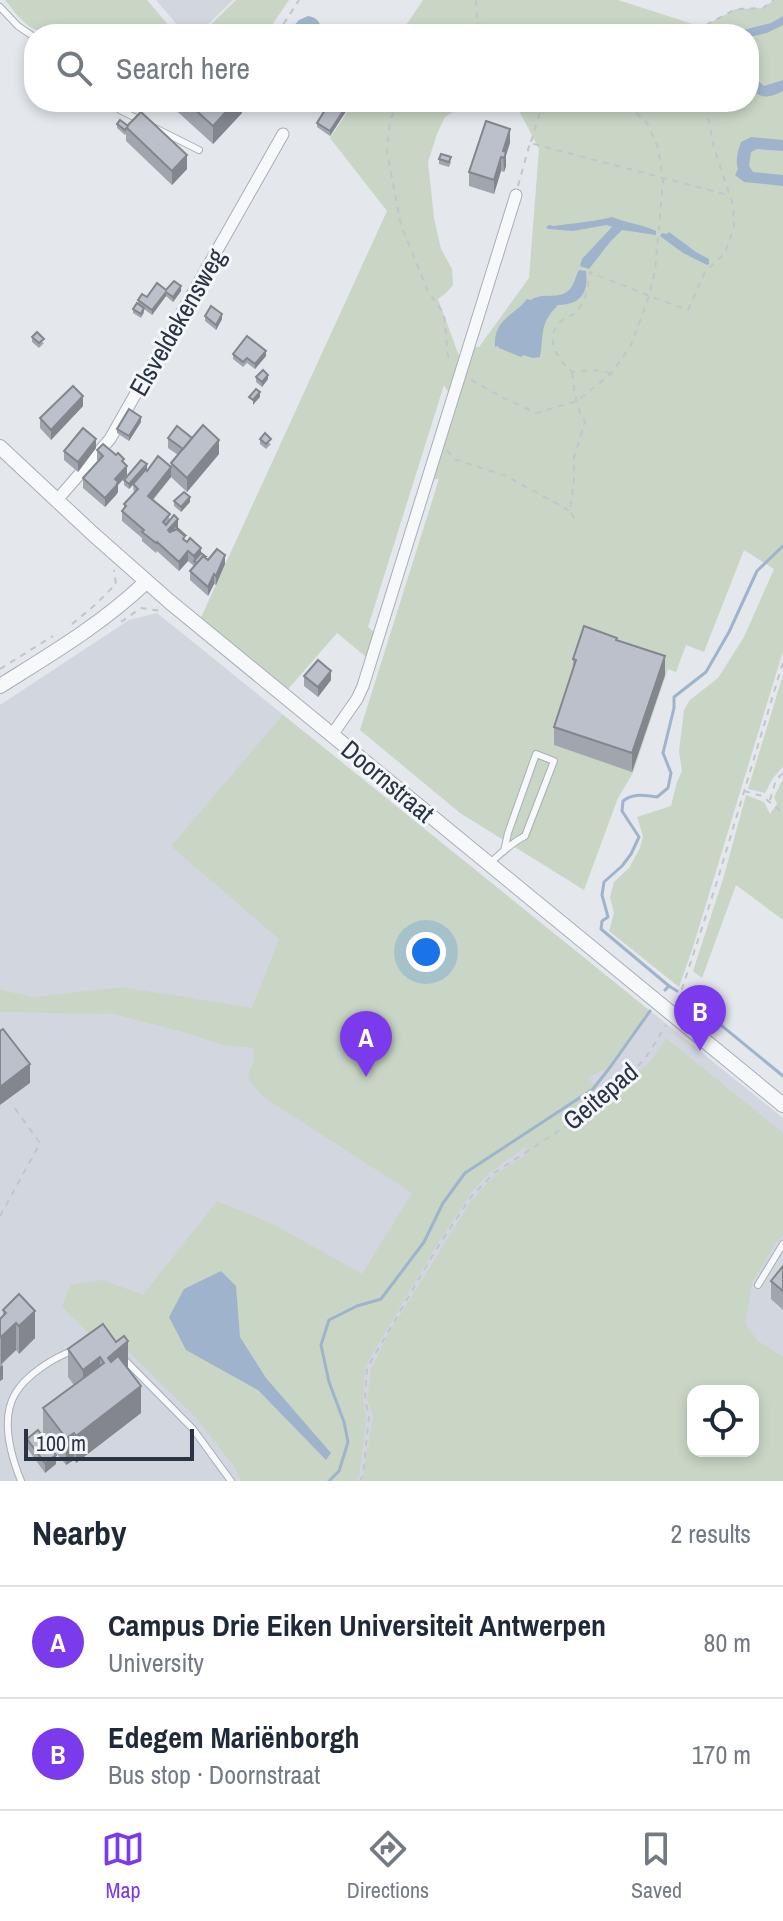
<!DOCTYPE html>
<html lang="en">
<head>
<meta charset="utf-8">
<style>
	:root { --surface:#fff; --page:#f6f6f7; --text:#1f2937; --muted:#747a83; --line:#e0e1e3; --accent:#7c3aed }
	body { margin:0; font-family:"Archivo Narrow",sans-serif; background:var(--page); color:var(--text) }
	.controls { position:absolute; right:24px; bottom:24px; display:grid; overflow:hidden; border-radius:16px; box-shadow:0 4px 12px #0003 }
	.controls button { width:72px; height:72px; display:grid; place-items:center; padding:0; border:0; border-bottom:2px solid var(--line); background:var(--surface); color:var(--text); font:40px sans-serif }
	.scale { position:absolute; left:24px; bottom:20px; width:170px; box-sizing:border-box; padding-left:8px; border:4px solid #2b3445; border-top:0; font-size:22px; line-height:28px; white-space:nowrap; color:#2b3445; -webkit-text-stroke:6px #f4f6f9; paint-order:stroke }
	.you { position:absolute; left:426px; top:952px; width:28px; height:28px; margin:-20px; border:6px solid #fff; border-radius:50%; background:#1a73e8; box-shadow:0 0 0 12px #1a73e833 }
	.badge { display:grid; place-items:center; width:52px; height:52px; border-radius:50%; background:var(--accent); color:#fff; font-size:26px; font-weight:700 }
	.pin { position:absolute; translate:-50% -66px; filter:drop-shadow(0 2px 4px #0008) }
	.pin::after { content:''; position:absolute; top:42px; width:28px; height:24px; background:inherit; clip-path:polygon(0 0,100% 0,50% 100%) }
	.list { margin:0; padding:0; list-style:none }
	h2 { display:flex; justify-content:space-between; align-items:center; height:104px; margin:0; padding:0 32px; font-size:34px }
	h2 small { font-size:26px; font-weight:400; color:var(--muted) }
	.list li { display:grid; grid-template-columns:52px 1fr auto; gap:24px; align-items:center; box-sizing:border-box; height:112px; padding:0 32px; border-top:2px solid var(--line) }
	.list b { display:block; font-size:30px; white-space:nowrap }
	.list p { margin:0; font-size:26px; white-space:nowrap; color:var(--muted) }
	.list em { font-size:26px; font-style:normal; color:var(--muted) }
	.icon { flex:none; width:44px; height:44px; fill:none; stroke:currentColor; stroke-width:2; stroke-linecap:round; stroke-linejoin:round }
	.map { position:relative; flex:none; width:783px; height:1481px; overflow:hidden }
	.search { position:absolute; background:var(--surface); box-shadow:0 4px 12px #0003; left:24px; right:24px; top:24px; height:88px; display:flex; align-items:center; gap:20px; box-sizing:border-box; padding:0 28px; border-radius:32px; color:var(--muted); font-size:30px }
	.sheet { height:328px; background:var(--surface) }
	nav { display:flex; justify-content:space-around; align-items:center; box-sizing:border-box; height:112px; border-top:2px solid var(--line); background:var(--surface); font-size:22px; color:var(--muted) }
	nav a { display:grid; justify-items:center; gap:4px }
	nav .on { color:var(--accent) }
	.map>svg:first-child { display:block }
	.built { fill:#d2d6de; fill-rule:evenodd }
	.green { fill:#c9d6c5; fill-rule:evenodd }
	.water { fill:#9fb4cc }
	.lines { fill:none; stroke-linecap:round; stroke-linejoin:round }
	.stream { stroke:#9fb4cc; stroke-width:3 }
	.service-casing { stroke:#a9aeb7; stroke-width:8 }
	.minor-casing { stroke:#a9aeb7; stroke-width:13 }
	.tertiary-casing { stroke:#a9aeb7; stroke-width:16 }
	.path { stroke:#c2c5cb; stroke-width:2; stroke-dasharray:6 6; stroke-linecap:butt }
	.service { stroke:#f7f8fa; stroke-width:6 }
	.minor { stroke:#f7f8fa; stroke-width:11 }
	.tertiary { stroke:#f7f8fa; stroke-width:14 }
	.wall { fill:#a1a5ae }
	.shaded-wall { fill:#83868d }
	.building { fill:#bbc0ca; stroke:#83868d; stroke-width:2 }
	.labels { text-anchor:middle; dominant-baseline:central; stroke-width:6; stroke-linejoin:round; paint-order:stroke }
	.street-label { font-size:26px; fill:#2b3445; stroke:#f4f6f9 }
</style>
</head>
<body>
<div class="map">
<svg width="783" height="1481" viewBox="0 0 783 1481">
	<rect width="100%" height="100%" fill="#e4e7ec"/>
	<g class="built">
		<polygon points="156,0 233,0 198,34 185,34"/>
		<path d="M157 613 783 1118V1481H0V705L129 620ZM693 1391H753V1451H693Z"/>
	</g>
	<g class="green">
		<path d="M5 0H147L176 34H47C24 27 20 18 5 0Z"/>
		<polygon points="236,0 289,0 266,34 201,34"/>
		<polygon points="423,0 618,0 702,27 736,9 763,8 774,0 783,0 783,651 692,950 679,987 609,931 614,913 610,897 614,882 629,868 640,848 643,836 637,817 671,806 677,782 682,771 679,751 684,710 690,700 718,678 744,637 774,569 744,550 704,652 686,645 676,672 668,669 633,773 618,798 584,890 460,813 360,730 439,479 427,480 452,398 444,385 368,627 378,636 371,661 337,633 283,695 198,624 387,211 330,138 354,102 481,102 462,106 445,117 437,134 428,162 434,218 441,249 452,269 453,285 446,293 438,299 462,364 469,346 479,347 529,278 539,149 515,103 507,102 749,102 749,34 400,34"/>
		<polygon points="783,675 783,767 773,778 765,793 748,789"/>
		<path d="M283 715 650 1011 611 1066 588 1078 609 1102 654 1057 666 1038 783 1133V1236L775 1244 752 1283 745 1324 758 1341 783 1357V1481H362L373 1416 367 1399 371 1370 388 1334 471 1201 496 1174 525 1155 526 1146 488 1174 472 1192 435 1248 367 1363 365 1368 363 1401 366 1417 364 1439 359 1475 356 1481H242L233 1465 197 1419 121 1344 95 1339 62 1307 70 1285 103 1280 143 1295 217 1201 275 1225 362 1274 412 1193 262 1096 247 1077 253 1064 254 1048 223 1045 183 1032 114 1014 0 1012V990L35 997 121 987 252 1008 279 939 171 846ZM693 1391H753V1451H693Z"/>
		<polygon points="783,779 783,920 736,885 702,978 693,971 724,876 746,795 764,802 770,814 777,804 774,797"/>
	</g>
	<g class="water">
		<path d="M308 16C317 17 323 24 320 34H286L299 20Z"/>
		<polygon points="783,16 783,25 767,33 749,37 749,34 734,34 739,31 771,23"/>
		<path d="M749 73 764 86 783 80V91C768 98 762 100 749 87Z"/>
		<path d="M751 137 783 140V151L757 149 751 152 749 166 753 172 783 175V186L744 182 735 175 738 169C735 160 738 151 741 142Z"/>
		<path d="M612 217C626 223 642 224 656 231V235L622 230 610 242 589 269 580 266 582 259 612 227 607 225 573 231 548 229 546 227 549 225 554 226C573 223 593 222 612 217Z"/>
		<polygon points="669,232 696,252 709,259 709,264 707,265 683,253 660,236 662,233 667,234"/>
		<path d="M579 270 586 271C589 293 580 305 558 305 539 324 544 334 540 357L533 358 523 355 521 357 499 348 498 346 495 347C493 319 514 316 527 299L531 300C543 291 560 301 570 289 575 283 575 277 579 270Z"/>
		<polygon points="221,1271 236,1286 240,1337 266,1378 331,1453 326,1460 258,1390 186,1350 169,1317 184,1289"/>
	</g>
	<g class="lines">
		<g class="stream">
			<polyline points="669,986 677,991"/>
			<path d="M665 990 669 986 601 929 602 921 608 917 602 895 604 882 622 866 631 854 639 837 622 811 623 801C633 793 645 795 657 797L668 788 671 773 663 753 674 708V697L706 672 729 632 757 571 783 546"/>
			<polyline points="694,1003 783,1076"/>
			<polyline points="329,1481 339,1471 348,1442 344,1422 329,1382 321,1345 329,1320 357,1306 381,1299 424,1242 443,1203 465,1173 593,1089 611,1066 650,1011"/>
		</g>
		<defs>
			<g id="service">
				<polyline points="0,7 18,26 34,37"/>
				<polyline points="111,102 120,110 142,121"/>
				<polyline points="155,128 199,150"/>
				<path d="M489 864C500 854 511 843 525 836L554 761 536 754 508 833 504 851"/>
				<polyline points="758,1285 783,1244"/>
				<polyline points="123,1358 193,1429 231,1481"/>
				<path d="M21 1481C11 1456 0 1420 15 1394 26 1375 54 1357 75 1350"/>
			</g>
			<g id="minor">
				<polyline points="57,500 110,439 283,134"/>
				<polyline points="332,735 357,699 363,686 516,195"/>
			</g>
			<g id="tertiary">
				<polyline points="0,447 93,534 170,602 783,1105"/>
				<path d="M0 686C51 654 102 624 146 582"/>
			</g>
		</defs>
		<use href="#service" class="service-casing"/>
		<use href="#minor" class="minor-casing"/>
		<use href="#tertiary" class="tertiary-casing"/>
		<g class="path">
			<polyline points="476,0 477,24 496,29 502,34"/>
			<polyline points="277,34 299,0"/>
			<polyline points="464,34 476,25"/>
			<polyline points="700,34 702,27 736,9 763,8 774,0"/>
			<polyline points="399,102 390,120 387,152 401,225 427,289 444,314 448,356 452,362"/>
			<polyline points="531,142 543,102"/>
			<polyline points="518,186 530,143 728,195"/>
			<path d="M572 373C574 390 576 407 585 422L574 458V479L570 511 574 518"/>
			<path d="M610 374 602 370 572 372C556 358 542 335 564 319 567 316 572 316 575 313 586 302 588 286 590 272L649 296 688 310 705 272 725 253 734 227 733 205 714 148 705 102"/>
			<polyline points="471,380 500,396 536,413 577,401 611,374 631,345 649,296 655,271 663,181 658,147 647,123 624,102"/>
			<polyline points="447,450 454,459 506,476 570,511"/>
			<polyline points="121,622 141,608 162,611"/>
			<polyline points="72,624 95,605 116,584 114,570"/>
			<polyline points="0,669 53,636"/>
			<polyline points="744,791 762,796 783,813"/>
			<polyline points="770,800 776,780 783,773"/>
			<polyline points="678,1001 716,885 783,662"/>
			<polyline points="0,1216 40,1143 11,1103"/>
			<polyline points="360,1481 363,1475 369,1416 365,1400 367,1368 434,1253 470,1198 494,1173 571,1123 630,1076 649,1053 666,1025"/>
		</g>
		<use href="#service" class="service"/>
		<use href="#minor" class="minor"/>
		<use href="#tertiary" class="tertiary"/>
	</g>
	<g class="wall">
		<polygon points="169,102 242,102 242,113 213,144 169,104"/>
		<polygon points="323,102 352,102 330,136 317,127 317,123 328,106"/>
		<polygon points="120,120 187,169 172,185 126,141 126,134 125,135 117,128 117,124"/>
		<polygon points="510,143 506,155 506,166 504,172 501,171 494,194 469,186 469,172"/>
		<polygon points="439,159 451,162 449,167 439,164"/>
		<polygon points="166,290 181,291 173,302 166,296 152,315 144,309 144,313 141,318 133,313 133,309 138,304 138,300"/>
		<polygon points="205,316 222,319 216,330 205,321"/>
		<polygon points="32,337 44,343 39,348 32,342"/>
		<polygon points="233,354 266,356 255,369 247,363 243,367 233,359"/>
		<polygon points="256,377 268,379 262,387 256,382"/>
		<polygon points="83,406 51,440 40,428 40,418"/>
		<polygon points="141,422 129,441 117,433 117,429"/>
		<polygon points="168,438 192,438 219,454 187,492 171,477 171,463 178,455 168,448"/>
		<polygon points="260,439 271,444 266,449 260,444"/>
		<polygon points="96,448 78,472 64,460 64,451"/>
		<polygon points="97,450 124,463 127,475 118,485 118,492 116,495 105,507 83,488 83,478 98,461 97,460"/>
		<polygon points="147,468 146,469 171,477 153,500 178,528 185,541 201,553 208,560 225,564 216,585 214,584 208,596 190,580 190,571 194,566 188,561 179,571 157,551 156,553 142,541 142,538 122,521 122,511 124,508 124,504 134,494 133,485 129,489 124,485 124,480"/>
		<polygon points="174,501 190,502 181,512 174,506"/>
		<polygon points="617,640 665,675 632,772 554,745 554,727 573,669 573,659"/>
		<polygon points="304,676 331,680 318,697 304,686"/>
		<polygon points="783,1266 783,1310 771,1299 771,1281"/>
		<polygon points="3,1310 35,1338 19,1354 16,1350 2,1364 3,1379 0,1381 0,1319 3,1316"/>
		<polygon points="103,1324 127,1368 141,1413 76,1463 74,1460 66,1465 43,1436 43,1408 74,1385 68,1377 68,1349"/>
		<polygon points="27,1439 56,1464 45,1473 27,1448"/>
	</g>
	<g class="shaded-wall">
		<polygon points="235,102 242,102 242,113 213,144 213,126"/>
		<polygon points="349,102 352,102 330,136 330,131"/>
		<polygon points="510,129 510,143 506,155 506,166 504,172 503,151"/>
		<polygon points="187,155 187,169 172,185 172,171"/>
		<polygon points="501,157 501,171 494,194 494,180"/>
		<polygon points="181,286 181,291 173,302 173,297"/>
		<polygon points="166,292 166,296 152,315 152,310"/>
		<polygon points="222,314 222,319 216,330 216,325"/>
		<polygon points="266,351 266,356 255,369 255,364"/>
		<polygon points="268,375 268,379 262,387 262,382"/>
		<polygon points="260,392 260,397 253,405 253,400"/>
		<polygon points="83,396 83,406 51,440 51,430"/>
		<polygon points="141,417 141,422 129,441 129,436"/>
		<polygon points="96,439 96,448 78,472 78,462"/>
		<polygon points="219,440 219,454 187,492 187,478"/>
		<polygon points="147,464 147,468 129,489 129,484"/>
		<polygon points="127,466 127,475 118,485 118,492 116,495 105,507 105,498 115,479"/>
		<polygon points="171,467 171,477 148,505 148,496"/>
		<polygon points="190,497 190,502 181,512 181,507"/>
		<polygon points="178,519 178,528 168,534 168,530"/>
		<polygon points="201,548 201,558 194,561 194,566 194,556"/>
		<polygon points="188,551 188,561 179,571 179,562"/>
		<polygon points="225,555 225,564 216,585 216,576"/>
		<polygon points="214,574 214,584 208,596 208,587"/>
		<polygon points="665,656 665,675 632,772 632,753"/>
		<polygon points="331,671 331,680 318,697 318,687"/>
		<polygon points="30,1064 30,1083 0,1105 0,1087"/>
		<polygon points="35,1311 35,1338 19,1354 19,1326"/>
		<polygon points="16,1323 16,1350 1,1364 1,1337"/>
		<polygon points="128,1341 128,1368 108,1385 108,1358"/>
		<polygon points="100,1357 100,1384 83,1397 83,1370"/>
		<polygon points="3,1365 3,1379 0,1381 0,1367"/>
		<polygon points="141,1386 141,1413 76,1463 76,1436"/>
		<polygon points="74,1433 74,1460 66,1465 66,1438"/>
		<polygon points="56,1455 56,1464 45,1473 45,1463"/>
	</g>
	<g class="building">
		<polygon points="187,102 235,102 213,126"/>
		<polygon points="330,102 349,102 330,131 317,123"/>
		<polygon points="141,112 187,155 172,171 126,127"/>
		<polygon points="120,120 128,126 125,130 117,124"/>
		<polygon points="486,121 510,129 503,151 506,152 504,158 501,157 494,180 469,172"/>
		<polygon points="441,154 451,157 449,162 439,159"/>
		<polygon points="174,281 181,286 173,297 166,292 152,310 138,300 142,294 147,297 157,283 166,290"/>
		<polygon points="137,303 144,308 141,314 133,309"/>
		<polygon points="211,306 222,314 216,325 205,316"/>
		<polygon points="37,332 44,339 39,343 32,337"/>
		<polygon points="247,336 266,351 255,364 247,358 243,362 233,354"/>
		<polygon points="263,370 268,375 262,382 256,377"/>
		<polygon points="73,386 83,396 51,430 40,418"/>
		<polygon points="256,389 260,392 253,400 249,397"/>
		<polygon points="129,409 141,417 129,436 117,429"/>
		<polygon points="203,425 219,440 187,478 171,463"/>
		<polygon points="177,426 192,438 183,449 168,438"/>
		<polygon points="83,428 96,439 78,462 64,451"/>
		<polygon points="265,433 271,439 266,444 260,439"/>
		<polygon points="103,444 116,455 118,453 124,459 122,461 127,466 115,479 118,482 116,486 105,498 83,478 103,456 97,450"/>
		<polygon points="158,456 171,467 148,496 170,514 163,522 166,525 174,515 178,519 168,530 170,532 177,529 185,536 183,539 187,542 190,538 201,548 194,556 188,551 179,562 157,542 156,543 142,532 144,530 122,511 126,506 124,504 138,489 133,484 146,469 147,471"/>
		<polygon points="141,460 147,464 129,484 124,480"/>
		<polygon points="184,492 190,497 181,507 174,501"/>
		<polygon points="175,526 185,535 184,535 177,529 171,531"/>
		<polygon points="217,549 225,555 216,576 214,574 208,587 190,571 203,556 208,560"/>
		<polygon points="201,553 205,556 203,556 197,563 194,561"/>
		<polygon points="584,626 617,638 616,640 665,656 632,753 554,727 576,660 573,659"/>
		<polygon points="318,660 331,671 318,687 304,676"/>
		<polygon points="3,1029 30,1064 0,1087 0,1031"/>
		<polygon points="783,1266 783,1291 771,1281"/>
		<polygon points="19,1294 35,1311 19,1326 16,1323 1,1337 0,1335 0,1319 6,1313 3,1310"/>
		<polygon points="103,1324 116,1342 124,1336 128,1341 108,1358 111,1362 118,1356 141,1386 76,1436 74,1433 66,1438 43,1408 104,1363 100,1357 83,1370 68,1349"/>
		<polygon points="38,1430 56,1455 45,1463 27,1439"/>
	</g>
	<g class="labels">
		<g class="street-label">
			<text transform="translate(177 322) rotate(-60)">Elsveldekensweg</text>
			<text transform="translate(388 781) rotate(40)">Doornstraat</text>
			<text transform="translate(600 1096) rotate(-40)">Geitepad</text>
		</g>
	</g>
</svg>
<div class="controls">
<button><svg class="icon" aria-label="locate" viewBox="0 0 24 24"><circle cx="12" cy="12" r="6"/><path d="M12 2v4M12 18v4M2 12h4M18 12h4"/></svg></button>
</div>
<div class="scale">100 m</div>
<div class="you"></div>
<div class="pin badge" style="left:366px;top:1077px">A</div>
<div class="pin badge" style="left:700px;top:1051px">B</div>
<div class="search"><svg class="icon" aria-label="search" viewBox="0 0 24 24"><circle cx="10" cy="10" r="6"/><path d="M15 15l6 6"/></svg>Search here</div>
</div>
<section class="sheet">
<h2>Nearby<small>2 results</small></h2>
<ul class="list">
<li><span class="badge">A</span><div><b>Campus Drie Eiken Universiteit Antwerpen</b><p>University</p></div><em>80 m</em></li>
<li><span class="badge">B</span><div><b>Edegem Mariënborgh</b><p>Bus stop · Doornstraat</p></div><em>170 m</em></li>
</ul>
</section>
<nav>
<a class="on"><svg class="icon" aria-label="map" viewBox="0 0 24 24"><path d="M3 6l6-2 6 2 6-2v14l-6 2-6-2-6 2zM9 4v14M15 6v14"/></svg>Map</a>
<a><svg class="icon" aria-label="directions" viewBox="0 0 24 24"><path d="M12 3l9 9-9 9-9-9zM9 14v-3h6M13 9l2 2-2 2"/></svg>Directions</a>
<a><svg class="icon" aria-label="saved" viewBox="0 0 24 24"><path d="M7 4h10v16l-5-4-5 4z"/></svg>Saved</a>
</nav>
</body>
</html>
